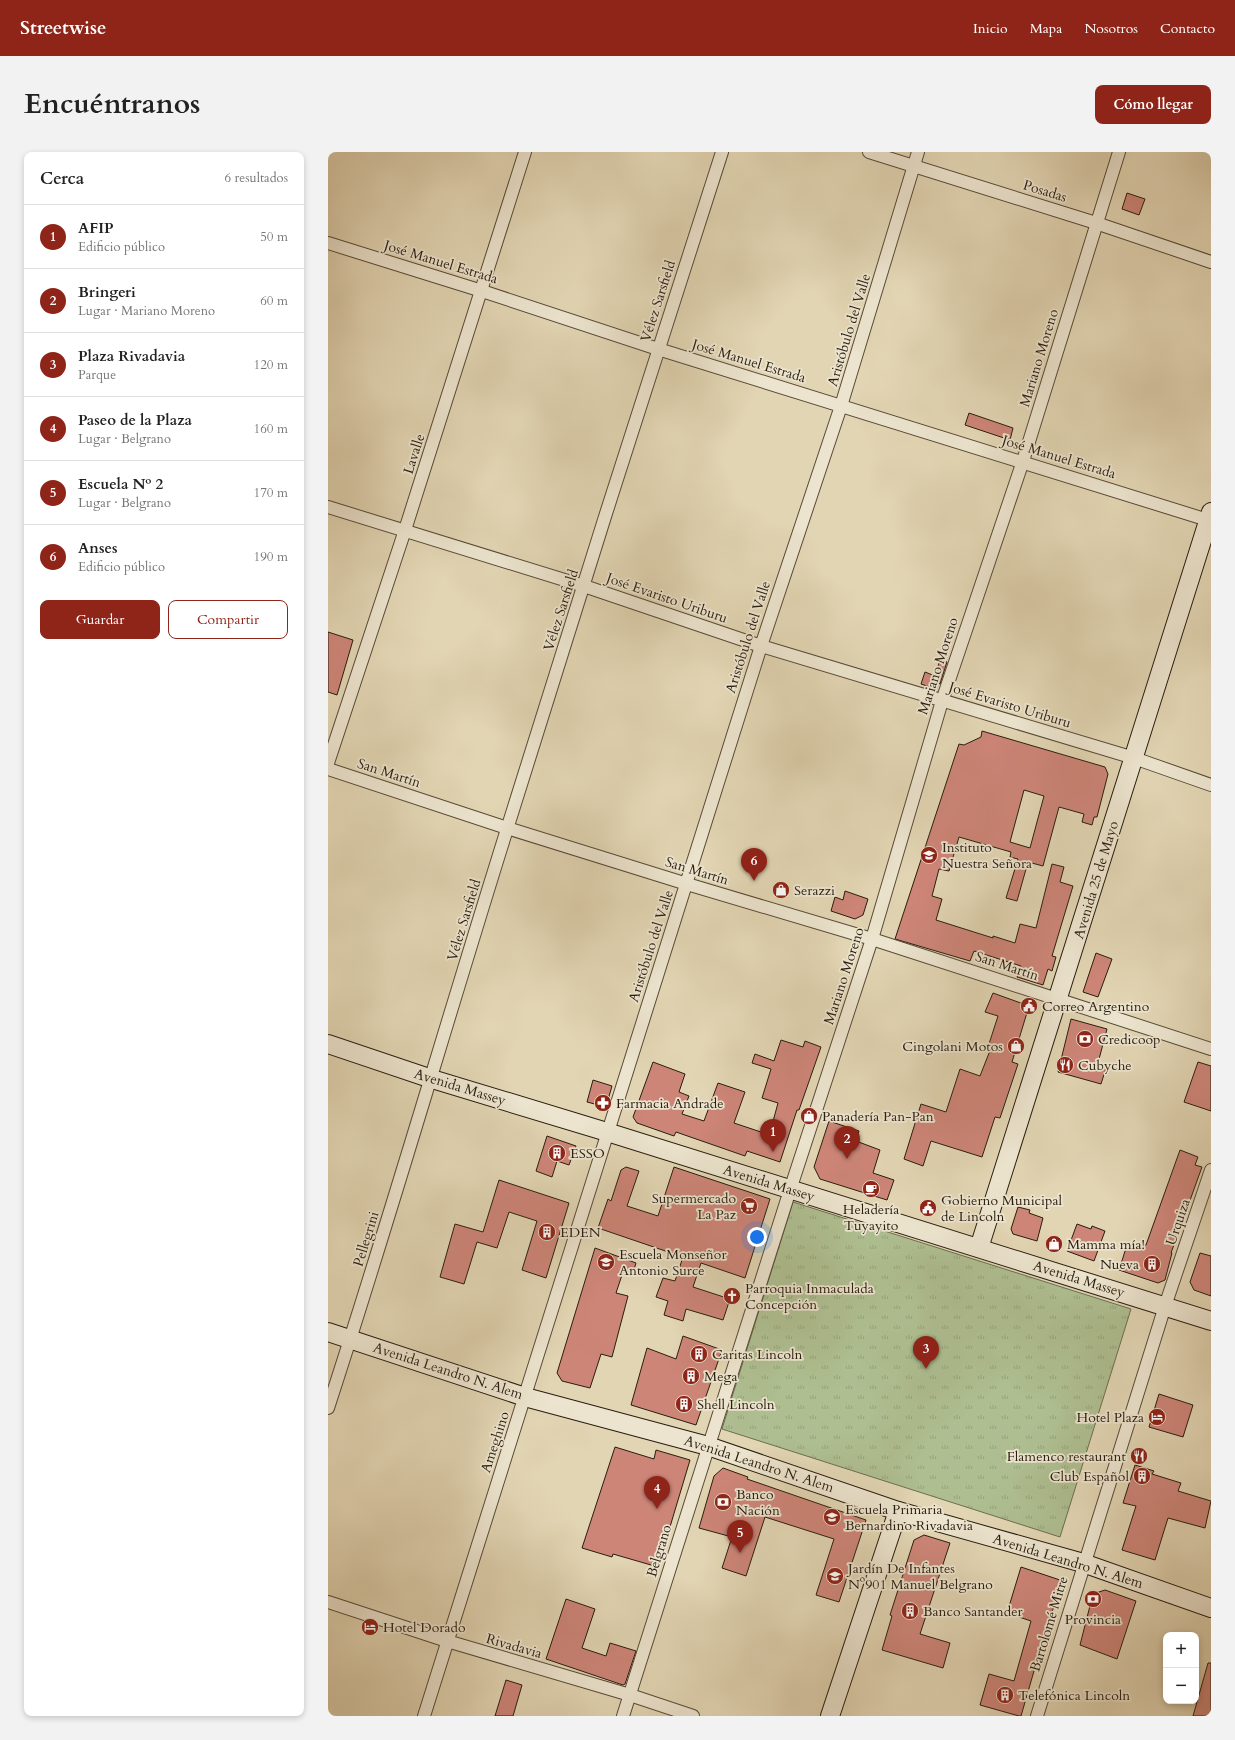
<!DOCTYPE html>
<html lang="es">
<head>
<meta charset="utf-8">
<style>
	:root { --surface:#fff; --page:#f2f2f2; --text:#222; --muted:#767676; --line:#e0e0e0; --accent:#8f2418 }
	body { margin:0; font-family:Cardo,serif; background:var(--page); color:var(--text) }
	.controls { position:absolute; right:12px; bottom:12px; display:grid; overflow:hidden; border-radius:8px; box-shadow:0 2px 6px #0003 }
	.controls button { width:36px; height:36px; display:grid; place-items:center; padding:0; border:0; border-bottom:1px solid var(--line); background:var(--surface); color:var(--text); font:20px sans-serif }
	.you { position:absolute; left:429px; top:1085px; width:14px; height:14px; margin:-10px; border:3px solid #fff; border-radius:50%; background:#1a73e8; box-shadow:0 0 0 6px #1a73e833 }
	.badge { display:grid; place-items:center; width:26px; height:26px; border-radius:50%; background:var(--accent); color:#fff; font-size:13px; font-weight:700 }
	.pin { position:absolute; translate:-50% -33px; filter:drop-shadow(0 1px 2px #0008) }
	.pin::after { content:''; position:absolute; top:21px; width:14px; height:12px; background:inherit; clip-path:polygon(0 0,100% 0,50% 100%) }
	.list { margin:0; padding:0; list-style:none }
	h2 { display:flex; justify-content:space-between; align-items:center; height:52px; margin:0; padding:0 16px; font-size:17px }
	h2 small { font-size:13px; font-weight:400; color:var(--muted) }
	.list li { display:grid; grid-template-columns:26px 1fr auto; gap:12px; align-items:center; box-sizing:border-box; height:64px; padding:0 16px; border-top:1px solid var(--line) }
	.list b { display:block; font-size:15px; white-space:nowrap }
	.list p { margin:0; font-size:13px; white-space:nowrap; color:var(--muted) }
	.list em { font-size:13px; font-style:normal; color:var(--muted) }
	.actions { display:flex; gap:8px; padding:12px 16px }
	.actions a { flex:1; padding:9px 0; border:1px solid var(--accent); border-radius:8px; text-align:center; font-size:14px; color:var(--accent) }
	.actions .main { background:var(--accent); color:#fff }
	.map { position:relative; flex:none; width:883px; height:1564px; overflow:hidden; border-radius:8px }
	header { display:flex; align-items:center; gap:24px; box-sizing:border-box; height:56px; padding:0 20px; background:var(--accent); color:#fff }
	header strong { font-size:19px }
	nav { display:flex; gap:22px; margin-inline-start:auto; font-size:14px }
	.intro { display:flex; align-items:center; justify-content:space-between; box-sizing:border-box; height:96px; padding:0 24px }
	h1 { margin:0; font-size:28px }
	.button { padding:10px 18px; border-radius:8px; background:var(--accent); color:#fff; font-size:14px; font-weight:700 }
	main { display:flex; gap:24px; padding:0 24px }
	aside { flex:1; background:var(--surface); border-radius:8px; box-shadow:0 2px 6px #0003 }
	.map>svg:first-child { display:block }
	.grass { fill:url(#grass-tufts); stroke:#6c6e50 }
	.building { fill:#cd8578; stroke:#291d0f; fill-rule:evenodd }
	.lines { fill:none; stroke-linecap:round; stroke-linejoin:round }
	.street-casing { stroke:#574b38; stroke-width:14 }
	.secondary-casing { stroke:#291d0f; stroke-width:20 }
	.street { stroke:#ece4ce; stroke-width:12 }
	.secondary { stroke:#ece4ce; stroke-width:18 }
	.labels { text-anchor:middle; dominant-baseline:central; stroke-width:3.5; stroke-linejoin:round; paint-order:stroke }
	.street-label { font-size:14px; fill:#291d0f; stroke:#ece4ce }
	.poi-label { font-size:14px; fill:#291d0f; stroke:#ece4ce; text-anchor:start }
</style>
</head>
<body>
<header>
<strong>Streetwise</strong>
<nav><a>Inicio</a><a>Mapa</a><a>Nosotros</a><a>Contacto</a></nav>
</header>
<div class="intro"><h1>Encuéntranos</h1><a class="button">Cómo llegar</a></div>
<main>
<aside>
<h2>Cerca<small>6 resultados</small></h2>
<ul class="list">
<li><span class="badge">1</span><div><b>AFIP</b><p>Edificio público</p></div><em>50 m</em></li>
<li><span class="badge">2</span><div><b>Bringeri</b><p>Lugar · Mariano Moreno</p></div><em>60 m</em></li>
<li><span class="badge">3</span><div><b>Plaza Rivadavia</b><p>Parque</p></div><em>120 m</em></li>
<li><span class="badge">4</span><div><b>Paseo de la Plaza</b><p>Lugar · Belgrano</p></div><em>160 m</em></li>
<li><span class="badge">5</span><div><b>Escuela Nº 2</b><p>Lugar · Belgrano</p></div><em>170 m</em></li>
<li><span class="badge">6</span><div><b>Anses</b><p>Edificio público</p></div><em>190 m</em></li>
</ul>
<div class="actions"><a class="main">Guardar</a><a>Compartir</a></div>
</aside>
<div class="map">
<svg width="883" height="1564" viewBox="0 0 883 1564">
	<defs>
		<pattern id="grass-tufts" width="24" height="20" patternUnits="userSpaceOnUse"><rect width="24" height="20" fill="#aebe90"/><path d="M3 7l-1-3M5 7V3M7 7l1-3M15 17l-1-3M17 17v-4M19 17l1-3" fill="none" stroke="#96a37b"/></pattern>
	</defs>
	<rect width="100%" height="100%" fill="#e2d5b3"/>
	<filter id="stains"><feTurbulence type="fractalNoise" baseFrequency=".005" numOctaves="4"/><feColorMatrix values="0 0 0 0 .2 0 0 0 0 .09 0 0 0 0 .02 0 0 0 .5 -.17"/></filter>
	<radialGradient id="worn" r=".72"><stop offset=".6" stop-color="#630" stop-opacity="0"/><stop offset="1" stop-color="#630" stop-opacity=".3"/></radialGradient>
	<polygon class="grass" points="465,1050 803,1157 732,1385 394,1277"/>
	<g class="building">
		<polygon points="799,41 817,47 811,63 794,57"/>
		<polygon points="641,261 685,276 682,288 637,273"/>
		<polygon points="0,480 25,488 9,543 0,540"/>
		<polygon points="612,508 619,510 612,532 610,531 608,537 593,532 597,520 607,524"/>
		<path d="M654 579 777 615 780 622 769 665H766L764 673 754 670 756 662 731 655 715 714 700 710 689 749 678 746 690 707 682 705 683 700 631 685 621 719 611 717 604 744 614 747 608 768 665 786V784L687 791 692 772 708 776 724 712 736 715 732 730 745 734 724 804 728 805 724 819 720 817 715 833 689 825 693 814 646 799 642 809 567 787 631 592 636 593 653 585ZM696 638 716 644 702 696 682 690Z"/>
		<polygon points="517,739 540,747 535,763 527,767 503,759 507,745 515,748"/>
		<polygon points="768,801 784,807 770,845 755,840"/>
		<polygon points="665,841 701,854 684,910 690,912 672,966 667,965 654,1005 603,989 595,1014 576,1007 593,952 618,960 632,917 652,924 663,896 660,895 670,864 657,860"/>
		<polygon points="743,867 779,877 770,911 779,913 773,932 730,920"/>
		<polygon points="453,888 475,895 477,889 493,895 471,958 469,958 452,1010 419,999 417,1004 348,980 346,984 309,971 305,965 325,910 357,922 351,940 361,944 354,962 376,969 390,931 417,940 406,971 433,980 437,970 444,973 450,951 434,946 443,917 424,911 427,902 446,909"/>
		<polygon points="870,910 883,914 883,959 856,950"/>
		<polygon points="265,928 284,934 278,955 259,950"/>
		<polygon points="501,969 531,979 528,989 552,998 545,1021 566,1028 559,1048 492,1027 486,1015"/>
		<polygon points="219,984 248,994 241,1013 229,1009 224,1025 208,1019"/>
		<polygon points="852,998 870,1005 867,1013 874,1015 843,1101 844,1101 837,1128 830,1131 791,1118 799,1093 811,1097 813,1091 818,1093"/>
		<polygon points="298,1015 311,1019 299,1054 330,1064 346,1015 442,1047 417,1126 373,1111 365,1135 402,1147 395,1168 358,1157 355,1169 336,1163 340,1149 328,1145 335,1126 347,1129 355,1105 270,1076 280,1047 283,1049 293,1018"/>
		<polygon points="171,1028 241,1051 218,1126 194,1118 209,1069 181,1060 169,1096 149,1090 136,1132 112,1125 127,1072 155,1080"/>
		<polygon points="690,1055 702,1058 701,1061 715,1066 709,1089 685,1082 683,1077"/>
		<polygon points="749,1072 763,1077 764,1074 777,1079 766,1109 739,1099"/>
		<polygon points="267,1096 308,1111 305,1121 296,1117 288,1141 300,1144 284,1205 273,1202 262,1236 234,1229 229,1221"/>
		<polygon points="872,1101 883,1104 883,1144 866,1138 862,1130"/>
		<polygon points="355,1184 394,1198 368,1273 303,1253 319,1196 348,1207"/>
		<polygon points="831,1242 865,1253 855,1285 821,1275"/>
		<polygon points="287,1295 326,1307 328,1298 362,1308 330,1415 285,1402 284,1405 254,1396"/>
		<polygon points="807,1313 826,1319 824,1322 853,1331 850,1339 883,1349 877,1376 840,1366 827,1408 794,1398 808,1354 795,1351"/>
		<polygon points="395,1316 420,1325 419,1327 538,1368 511,1450 488,1443 506,1387 437,1365 418,1424 394,1416 404,1385 371,1376 386,1324"/>
		<polygon points="596,1383 622,1391 592,1482 622,1491 615,1516 554,1498 564,1464 562,1463 586,1388"/>
		<polygon points="693,1415 735,1429 719,1474 693,1564 691,1564 652,1553 661,1522 686,1529 703,1469 679,1461"/>
		<polygon points="777,1438 808,1449 789,1507 752,1493 765,1442"/>
		<polygon points="238,1447 267,1457 254,1496 278,1504 282,1491 308,1499 297,1532 295,1533 218,1507"/>
		<polygon points="880,1511 883,1511 883,1564 865,1564"/>
		<polygon points="178,1528 194,1533 185,1564 167,1564"/>
	</g>
	<g class="lines">
		<defs>
			<g id="street">
				<polyline points="541,0 768,71 883,110"/>
				<polyline points="0,91 154,139 330,197 883,369"/>
				<polyline points="0,355 256,434 433,494 806,606 883,633"/>
				<polyline points="0,611 77,378 197,0"/>
				<polyline points="0,617 179,676 359,732 544,787 883,897"/>
				<path d="M0 1256C63 1063 119 868 180 674 250 449 321 224 394 0"/>
				<polyline points="0,1450 119,1489 302,1543 365,1564"/>
				<polyline points="96,1564 433,494 513,254 590,0"/>
				<polyline points="295,1564 462,1038 544,787 614,549 695,309 791,0"/>
				<polyline points="709,1564 837,1154 883,1018"/>
			</g>
			<g id="secondary">
				<polyline points="0,892 104,927 279,980 883,1169"/>
				<polyline points="651,1096 883,360"/>
				<polyline points="0,1180 197,1245 380,1294 570,1359 755,1411 883,1456"/>
				<polyline points="502,1564 570,1359"/>
			</g>
		</defs>
		<use href="#street" class="street-casing"/>
		<use href="#secondary" class="secondary-casing"/>
		<use href="#street" class="street"/>
		<use href="#secondary" class="secondary"/>
	</g>
	<defs>
		<symbol id="school-disc" viewBox="-11 -11 22 22"><circle r="9.5" fill="#8f2418" stroke="#ece4ce"/><path d="M0-5L7-2L0 1L-7-2ZM-4 1L0 2.5L4 1V4Q0 6-4 4Z" fill="#fff"/></symbol>
		<symbol id="shop-disc" viewBox="-11 -11 22 22"><circle r="9.5" fill="#8f2418" stroke="#ece4ce"/><path d="M-5-2.5h2.3a2.7 3.5 0 0 1 5.4 0H5L5.5 6h-11ZM-1.5-2.5h3a1.5 2.3 0 0 0-3 0Z" fill="#fff"/></symbol>
		<symbol id="civic-disc" viewBox="-11 -11 22 22"><circle r="9.5" fill="#8f2418" stroke="#ece4ce"/><path d="M-.6-6.5H3V-4.5H.6V-3L4-1V1h2V6H-6V1h2V-1L-.6-3ZM-1.2 2.5V6h2.4V2.5Z" fill="#fff"/></symbol>
		<symbol id="bank-disc" viewBox="-11 -11 22 22"><circle r="9.5" fill="#8f2418" stroke="#ece4ce"/><path d="M-6-4H6V4H-6ZM0-2.3a2.3 2.3 0 1 0 0 4.6a2.3 2.3 0 1 0 0-4.6Z" fill="#fff"/></symbol>
		<symbol id="restaurant-disc" viewBox="-11 -11 22 22"><circle r="9.5" fill="#8f2418" stroke="#ece4ce"/><path d="M-5-6h1v4h1v-4h1v4h1v-4h1v5L-1.5 .5V6h-2V.5L-5-1ZM5-6V6H3V1.5H1.5Q1.5-4 5-6Z" fill="#fff"/></symbol>
		<symbol id="pharmacy-disc" viewBox="-11 -11 22 22"><circle r="9.5" fill="#8f2418" stroke="#ece4ce"/><path d="M-2-6h4v4h4v4h-4v4h-4v-4h-4v-4h4Z" fill="#fff"/></symbol>
		<symbol id="building-disc" viewBox="-11 -11 22 22"><circle r="9.5" fill="#8f2418" stroke="#ece4ce"/><path d="M-4-6H4V6H1V3H-1V6H-4ZM-2.5-4.3h1.7v1.8h-1.7ZM.8-4.3h1.7v1.8H.8ZM-2.5-1h1.7V.8h-1.7ZM.8-1h1.7V.8H.8Z" fill="#fff"/></symbol>
		<symbol id="cafe-disc" viewBox="-11 -11 22 22"><circle r="9.5" fill="#8f2418" stroke="#ece4ce"/><path d="M-5.5-4.5H6V0H3Q3 3.5 0 3.5H-2.5Q-5.5 3.5-5.5 0ZM3-3.2v2h1.7v-2ZM-6 4.5H4V6H-6Z" fill="#fff"/></symbol>
		<symbol id="supermarket-disc" viewBox="-11 -11 22 22"><circle r="9.5" fill="#8f2418" stroke="#ece4ce"/><path d="M-6-5.5h2.5l.6 2H6L4.5 2H-2.5L-4.4-4H-6ZM-1.5 3.2a1.3 1.3 0 1 0 .1 0ZM3 3.2a1.3 1.3 0 1 0 .1 0Z" fill="#fff"/></symbol>
		<symbol id="church-disc" viewBox="-11 -11 22 22"><circle r="9.5" fill="#8f2418" stroke="#ece4ce"/><path d="M-1.2-6h2.4v3.5h3.3v2.4h-3.3V6h-2.4V-.1h-3.3v-2.4h3.3Z" fill="#fff"/></symbol>
		<symbol id="hotel-disc" viewBox="-11 -11 22 22"><circle r="9.5" fill="#8f2418" stroke="#ece4ce"/><path d="M-6-4.5h1.5V1H6V5H4.5V3h-9V5H-6ZM-4 0a1.8 1.8 0 1 1 3.6 0ZM.5 0V-2.5h3Q6-2.5 6 0Z" fill="#fff"/></symbol>
	</defs>
	<g fill-rule="evenodd">
		<use href="#school-disc" x="591" y="693" width="20" height="20"/>
		<use href="#shop-disc" x="443" y="728" width="20" height="20"/>
		<use href="#civic-disc" x="691" y="844" width="20" height="20"/>
		<use href="#bank-disc" x="747" y="877" width="20" height="20"/>
		<use href="#shop-disc" x="678" y="884" width="20" height="20"/>
		<use href="#restaurant-disc" x="727" y="903" width="20" height="20"/>
		<use href="#pharmacy-disc" x="265" y="941" width="20" height="20"/>
		<use href="#shop-disc" x="471" y="954" width="20" height="20"/>
		<use href="#building-disc" x="219" y="991" width="20" height="20"/>
		<use href="#cafe-disc" x="533" y="1027" width="20" height="20"/>
		<use href="#supermarket-disc" x="411" y="1044" width="20" height="20"/>
		<use href="#civic-disc" x="590" y="1046" width="20" height="20"/>
		<use href="#building-disc" x="209" y="1070" width="20" height="20"/>
		<use href="#shop-disc" x="716" y="1082" width="20" height="20"/>
		<use href="#school-disc" x="268" y="1100" width="20" height="20"/>
		<use href="#building-disc" x="814" y="1102" width="20" height="20"/>
		<use href="#church-disc" x="394" y="1134" width="20" height="20"/>
		<use href="#building-disc" x="361" y="1192" width="20" height="20"/>
		<use href="#building-disc" x="353" y="1214" width="20" height="20"/>
		<use href="#building-disc" x="346" y="1242" width="20" height="20"/>
		<use href="#hotel-disc" x="819" y="1255" width="20" height="20"/>
		<use href="#restaurant-disc" x="801" y="1294" width="20" height="20"/>
		<use href="#building-disc" x="804" y="1314" width="20" height="20"/>
		<use href="#bank-disc" x="385" y="1340" width="20" height="20"/>
		<use href="#school-disc" x="494" y="1355" width="20" height="20"/>
		<use href="#school-disc" x="497" y="1414" width="20" height="20"/>
		<use href="#bank-disc" x="755" y="1437" width="20" height="20"/>
		<use href="#building-disc" x="572" y="1449" width="20" height="20"/>
		<use href="#hotel-disc" x="32" y="1465" width="20" height="20"/>
		<use href="#building-disc" x="667" y="1533" width="20" height="20"/>
	</g>
	<g class="labels">
		<g class="street-label">
			<text transform="translate(717 39) rotate(17)">Posadas</text>
			<text transform="translate(113 110) rotate(17)">José Manuel Estrada</text>
			<text transform="translate(330 149) rotate(-72)">Vélez Sarsfield</text>
			<text transform="translate(521 178) rotate(-73)">Aristóbulo del Valle</text>
			<text transform="translate(711 206) rotate(-73)">Mariano Moreno</text>
			<text transform="translate(421 209) rotate(17)">José Manuel Estrada</text>
			<text transform="translate(86 302) rotate(-72)">Lavalle</text>
			<text transform="translate(731 305) rotate(17)">José Manuel Estrada</text>
			<text transform="translate(339 446) rotate(19)">José Evaristo Uriburu</text>
			<text transform="translate(233 458) rotate(-72)">Vélez Sarsfield</text>
			<text transform="translate(420 485) rotate(-72)">Aristóbulo del Valle</text>
			<text transform="translate(610 514) rotate(-72)">Mariano Moreno</text>
			<text transform="translate(682 553) rotate(17)">José Evaristo Uriburu</text>
			<text transform="translate(61 621) rotate(18)">San Martín</text>
			<text transform="translate(369 719) rotate(17)">San Martín</text>
			<text transform="translate(768 728) rotate(-73)">Avenida 25 de Mayo</text>
			<text transform="translate(136 768) rotate(-73)">Vélez Sarsfield</text>
			<text transform="translate(323 794) rotate(-72)">Aristóbulo del Valle</text>
			<text transform="translate(679 814) rotate(18)">San Martín</text>
			<text transform="translate(516 824) rotate(-72)">Mariano Moreno</text>
			<text transform="translate(132 935) rotate(17)">Avenida Massey</text>
			<text transform="translate(441 1031) rotate(17)">Avenida Massey</text>
			<text transform="translate(850 1070) rotate(-71)">Urquiza</text>
			<text transform="translate(38 1087) rotate(-73)">Pellegrini</text>
			<text transform="translate(751 1127) rotate(17)">Avenida Massey</text>
			<text transform="translate(120 1219) rotate(18)">Avenida Leandro N. Alem</text>
			<text transform="translate(167 1290) rotate(-72)">Ameghino</text>
			<text transform="translate(431 1312) rotate(18)">Avenida Leandro N. Alem</text>
			<text transform="translate(331 1399) rotate(-73)">Belgrano</text>
			<text transform="translate(740 1409) rotate(17)">Avenida Leandro N. Alem</text>
			<text transform="translate(721 1472) rotate(-73)">Bartolomé Mitre</text>
			<text transform="translate(186 1494) rotate(16)">Rivadavia</text>
		</g>
		<g class="poi-label">
			<text x="614" y="695">Instituto<tspan x="614" dy="16">Nuestra Señora</tspan></text>
			<text x="466" y="738">Serazzi</text>
			<text x="714" y="854">Correo Argentino</text>
			<text x="770" y="887">Credicoop</text>
			<text x="675" y="894" text-anchor="end">Cingolani Motos</text>
			<text x="750" y="913">Cubyche</text>
			<text x="288" y="951">Farmacia Andrade</text>
			<text x="494" y="964">Panadería Pan-Pan</text>
			<text x="242" y="1001">ESSO</text>
			<text x="408" y="1046" text-anchor="end">Supermercado<tspan x="408" dy="16">La Paz</tspan></text>
			<text x="613" y="1048">Gobierno Municipal<tspan x="613" dy="16">de Lincoln</tspan></text>
			<text x="543" y="1057" text-anchor="middle">Heladería<tspan x="543" dy="16">Tuyayito</tspan></text>
			<text x="232" y="1080">EDEN</text>
			<text x="739" y="1092">Mamma mía!</text>
			<text x="291" y="1102">Escuela Monseñor<tspan x="291" dy="16">Antonio Surce</tspan></text>
			<text x="811" y="1112" text-anchor="end">Nueva</text>
			<text x="417" y="1136">Parroquia Inmaculada<tspan x="417" dy="16">Concepción</tspan></text>
			<text x="384" y="1202">Caritas Lincoln</text>
			<text x="376" y="1224">Mega</text>
			<text x="369" y="1252">Shell Lincoln</text>
			<text x="816" y="1265" text-anchor="end">Hotel Plaza</text>
			<text x="798" y="1304" text-anchor="end">Flamenco restaurant</text>
			<text x="801" y="1324" text-anchor="end">Club Español</text>
			<text x="408" y="1342">Banco<tspan x="408" dy="16">Nación</tspan></text>
			<text x="517" y="1357">Escuela Primaria<tspan x="517" dy="16">Bernardino Rivadavia</tspan></text>
			<text x="520" y="1416">Jardín De Infantes<tspan x="520" dy="16">Nº901 Manuel Belgrano</tspan></text>
			<text x="595" y="1459">Banco Santander</text>
			<text x="765" y="1467" text-anchor="middle">Provincia</text>
			<text x="55" y="1475">Hotel Dorado</text>
			<text x="690" y="1543">Telefónica Lincoln</text>
		</g>
	</g>
	<rect width="100%" height="100%" filter="url(#stains)"/>
	<rect width="100%" height="100%" fill="url(#worn)"/>
</svg>
<div class="controls">
<button>+</button>
<button>−</button>
</div>
<div class="you"></div>
<div class="pin badge" style="left:445px;top:1000px">1</div>
<div class="pin badge" style="left:519px;top:1007px">2</div>
<div class="pin badge" style="left:598px;top:1217px">3</div>
<div class="pin badge" style="left:329px;top:1357px">4</div>
<div class="pin badge" style="left:412px;top:1401px">5</div>
<div class="pin badge" style="left:426px;top:729px">6</div>
</div>
</main>
</body>
</html>
